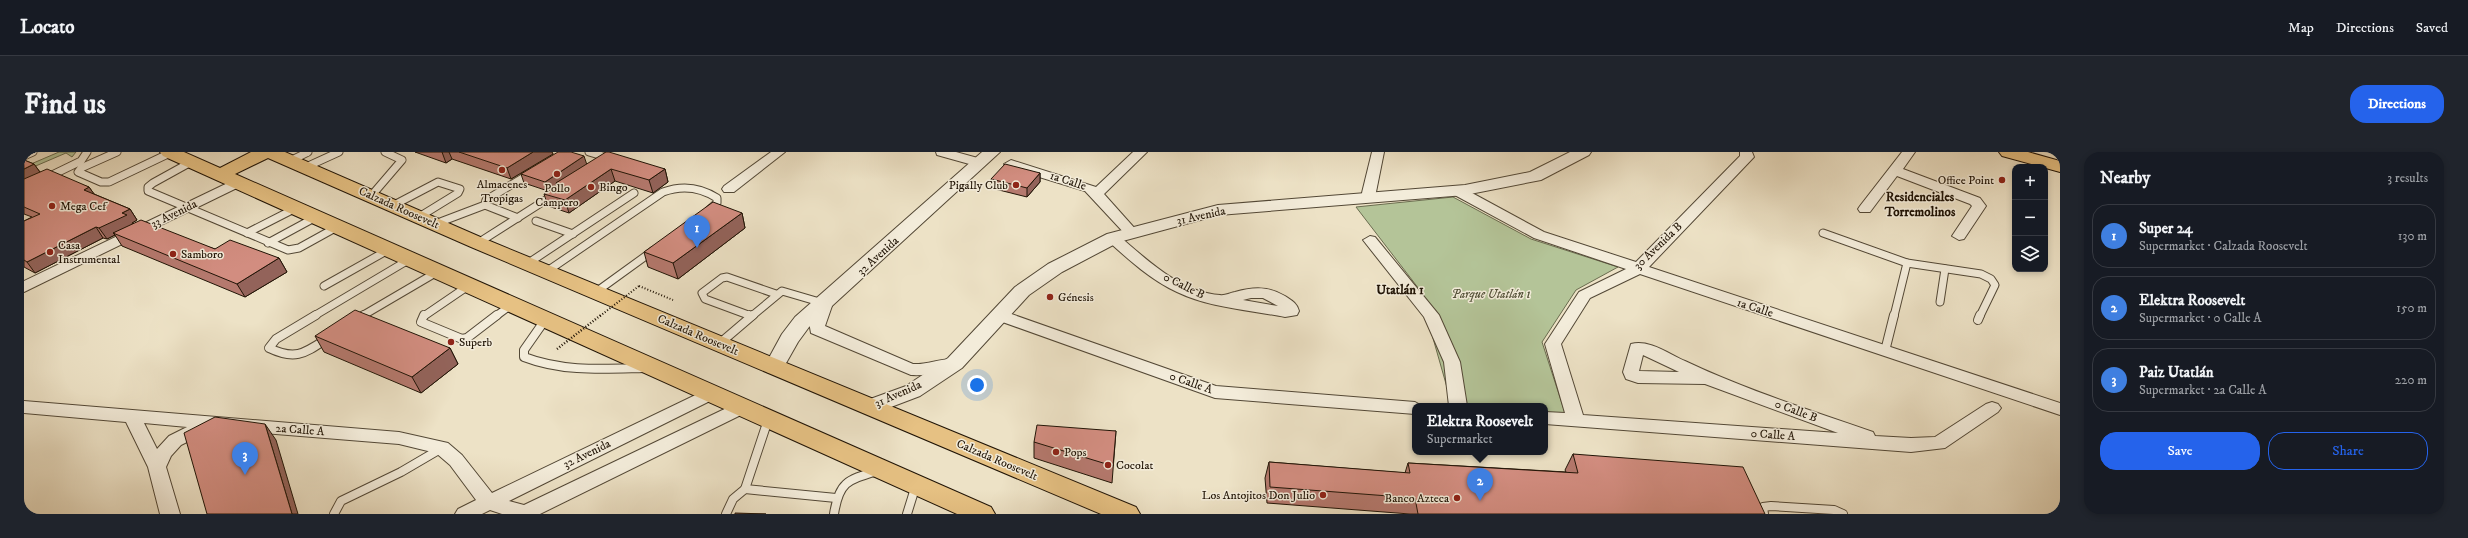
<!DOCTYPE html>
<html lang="en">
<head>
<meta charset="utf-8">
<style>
	:root { --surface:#171b24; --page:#20242c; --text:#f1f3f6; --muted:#9ea1a6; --line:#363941; --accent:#2563eb }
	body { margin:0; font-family:"IM FELL DW Pica",serif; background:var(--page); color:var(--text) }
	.controls { position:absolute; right:12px; top:12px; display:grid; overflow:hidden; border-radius:8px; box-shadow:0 2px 6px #0003 }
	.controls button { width:36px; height:36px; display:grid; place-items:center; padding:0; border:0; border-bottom:1px solid var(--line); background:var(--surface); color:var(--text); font:20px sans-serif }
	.you { position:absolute; left:953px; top:233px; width:14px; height:14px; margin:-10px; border:3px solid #fff; border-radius:50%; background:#1a73e8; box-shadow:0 0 0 6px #1a73e833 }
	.badge { display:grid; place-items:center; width:26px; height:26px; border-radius:50%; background:var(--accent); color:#fff; font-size:13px; font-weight:700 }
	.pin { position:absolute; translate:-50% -33px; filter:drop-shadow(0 1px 2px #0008) }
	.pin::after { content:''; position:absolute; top:21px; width:14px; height:12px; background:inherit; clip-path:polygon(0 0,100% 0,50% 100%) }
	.popup { position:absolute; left:1388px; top:251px; width:136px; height:52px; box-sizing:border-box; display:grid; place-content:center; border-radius:8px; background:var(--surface); filter:drop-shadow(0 1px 3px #0005); font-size:13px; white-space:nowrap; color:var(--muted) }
	.popup b { font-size:15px; color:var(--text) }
	.popup::after { content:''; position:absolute; left:50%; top:100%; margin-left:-8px; border:8px solid transparent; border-top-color:var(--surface) }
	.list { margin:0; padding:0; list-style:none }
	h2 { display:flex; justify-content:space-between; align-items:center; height:52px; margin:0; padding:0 16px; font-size:17px }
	h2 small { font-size:13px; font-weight:400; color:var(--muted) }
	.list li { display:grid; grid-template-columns:26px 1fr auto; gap:12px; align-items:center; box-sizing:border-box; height:64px; margin:0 8px 8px; padding:0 8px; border:1px solid var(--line); border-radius:16px }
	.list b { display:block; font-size:15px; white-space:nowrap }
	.list p { margin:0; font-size:13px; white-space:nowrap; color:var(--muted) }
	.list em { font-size:13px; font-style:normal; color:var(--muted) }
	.actions { display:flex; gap:8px; padding:12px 16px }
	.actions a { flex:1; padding:9px 0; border:1px solid var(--accent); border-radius:16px; text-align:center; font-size:14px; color:var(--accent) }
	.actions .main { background:var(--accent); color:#fff }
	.icon { flex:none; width:22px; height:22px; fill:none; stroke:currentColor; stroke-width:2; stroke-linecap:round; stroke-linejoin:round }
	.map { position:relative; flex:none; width:2036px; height:362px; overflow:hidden; border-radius:16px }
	header { display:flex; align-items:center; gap:24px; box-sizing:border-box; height:56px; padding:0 20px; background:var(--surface); border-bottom:1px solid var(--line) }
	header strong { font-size:19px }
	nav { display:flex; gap:22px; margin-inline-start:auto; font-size:14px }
	.intro { display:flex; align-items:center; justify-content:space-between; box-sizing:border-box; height:96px; padding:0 24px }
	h1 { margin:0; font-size:28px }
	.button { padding:10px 18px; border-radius:16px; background:var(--accent); color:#fff; font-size:14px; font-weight:700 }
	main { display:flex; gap:24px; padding:0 24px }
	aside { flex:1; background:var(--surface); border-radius:16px; box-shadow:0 2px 6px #0003 }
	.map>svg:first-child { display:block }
	.green { fill:#b4c498; stroke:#6a6c4f }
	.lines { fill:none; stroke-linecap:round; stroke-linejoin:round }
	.service-far1-casing { stroke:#534836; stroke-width:9 }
	.service-casing { stroke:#534836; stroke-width:10 }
	.minor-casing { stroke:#534836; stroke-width:2 }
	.tertiary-casing { stroke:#534836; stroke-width:2 }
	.trunk-casing { stroke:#201406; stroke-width:2 }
	.path { stroke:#201406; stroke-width:2; stroke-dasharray:1 2; stroke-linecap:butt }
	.service-far1 { stroke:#f3ecda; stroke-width:7 }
	.service { stroke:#f3ecda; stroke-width:8 }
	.minor { fill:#f3ecda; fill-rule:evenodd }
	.tertiary { fill:#f3ecda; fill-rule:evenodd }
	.trunk { fill:#e6c183; fill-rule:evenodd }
	.path-bridge-far1 { stroke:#201406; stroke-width:2; stroke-dasharray:1 2; stroke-linecap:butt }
	.path-bridge { stroke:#201406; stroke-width:2.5; stroke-dasharray:1 2; stroke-linecap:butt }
	.wall { fill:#b5796e; stroke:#201406 }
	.shaded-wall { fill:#93635a; stroke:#201406 }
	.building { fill:#d28d80; stroke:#201406 }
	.poi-dot { fill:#8f2418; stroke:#f3ecda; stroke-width:1.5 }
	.labels { text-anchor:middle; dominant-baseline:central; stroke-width:3; stroke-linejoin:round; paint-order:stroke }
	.poi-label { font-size:12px; fill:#201406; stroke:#f3ecda; text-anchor:start }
	.street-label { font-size:12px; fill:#201406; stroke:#f3ecda }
	.park-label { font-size:12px; font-style:italic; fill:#545239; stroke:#f3ecda }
	.neighbourhood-label { font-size:13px; font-weight:bold; fill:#201406; stroke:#f3ecda }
</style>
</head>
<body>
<header>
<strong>Locato</strong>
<nav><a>Map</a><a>Directions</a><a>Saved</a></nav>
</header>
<div class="intro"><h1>Find us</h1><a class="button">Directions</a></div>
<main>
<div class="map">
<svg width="2036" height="362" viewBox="0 0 2036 362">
	<rect width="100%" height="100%" fill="#ede2c6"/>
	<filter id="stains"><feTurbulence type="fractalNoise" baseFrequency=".005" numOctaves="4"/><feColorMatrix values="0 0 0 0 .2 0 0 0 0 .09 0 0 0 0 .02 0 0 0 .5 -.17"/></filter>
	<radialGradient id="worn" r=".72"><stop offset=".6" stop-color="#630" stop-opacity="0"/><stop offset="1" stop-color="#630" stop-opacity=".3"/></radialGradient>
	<g class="green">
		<polygon points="35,0 52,0 48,5 42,1 0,19 0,15"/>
		<polygon points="1429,45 1507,87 1594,115 1552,138 1518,190 1542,264 1521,262 1521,254 1428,253 1395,137 1332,55"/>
	</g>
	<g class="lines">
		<defs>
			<g id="service-far1">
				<polyline points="93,0 57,16 54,20 77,30 85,30 146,1"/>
				<polyline points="565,0 582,5 581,10"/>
				<polyline points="0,4 9,0"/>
				<polyline points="266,9 284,0"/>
				<polyline points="167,10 129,31 124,35 124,39 264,98 275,96 313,75"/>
				<polyline points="282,15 315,0"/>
				<polyline points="24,25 57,9 63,0"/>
				<polyline points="348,43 378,8 361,0"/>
				<polyline points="370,53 414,30 436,37 434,41 395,65"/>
				<polyline points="461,53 462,48 507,21"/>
				<polyline points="512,69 549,82"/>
				<polyline points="411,72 461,53 494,66"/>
				<polyline points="223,81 272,56"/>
				<polyline points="1799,81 1883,111 1870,164"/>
				<polyline points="244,91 292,65"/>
				<polyline points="454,91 531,42"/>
				<polyline points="1883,111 1957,122 1967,127 1971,133 1956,164"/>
				<polyline points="503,112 610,41"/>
				<path d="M522 120 639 40C658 33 676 35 693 46V51L685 58"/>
				<polyline points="300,134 364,98"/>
				<polyline points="572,140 630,98"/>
				<polyline points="1916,150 1921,117"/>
				<polyline points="290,164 386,107"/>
				<polyline points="338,164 413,120"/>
				<polyline points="400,164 444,134"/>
				<polyline points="472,164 487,153"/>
				<polyline points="727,164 681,147 678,141 698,126 703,125 752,142"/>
				<polyline points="728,164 758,139 799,151"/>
			</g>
			<g id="service">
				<path d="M292 163 252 187 245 196C272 209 281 201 304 186"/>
				<polyline points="400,163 397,170 438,187 443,186 473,163"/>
				<polyline points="725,163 727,164"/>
				<polyline points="332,168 340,163"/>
				<path d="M521 168 500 198V205C539 220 579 217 620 216"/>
				<polyline points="1954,168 1956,163"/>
				<polyline points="695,192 729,163"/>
				<polyline points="1861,199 1870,163"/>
				<polyline points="721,337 812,346"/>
				<polyline points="310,362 317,349 377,320 418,296"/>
				<polyline points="702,362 709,347 721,337 744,268"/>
				<path d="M810 362C815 330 823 328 853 319"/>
				<polyline points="883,362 892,333"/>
				<polyline points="1740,362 1739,355 1747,354 1810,358 1819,362"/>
			</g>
			<g id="minor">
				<polygon points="747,0 761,0 710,40 700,40 698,37 700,34"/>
				<polygon points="912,0 932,0 961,8 963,11 956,15 913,3"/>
				<polygon points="1109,0 1123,0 1080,42 1114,80 1107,84 1102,83 1061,39 982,15 980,12 987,8 1072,35"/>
				<polygon points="1348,0 1360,0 1351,45 1344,49 1337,45"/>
				<path d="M1716 0H1728L1730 5 1625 115 2036 251V263L1616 122 1566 146 1537 192 1559 263 1814 281 1681 232 1614 231 1602 227 1599 220 1607 192C1625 187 1645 202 1661 209 1722 238 1786 258 1849 280L1851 284 1887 286 1911 285 1962 252 1968 250 1974 252 1977 256 1974 260 1921 296 1887 300 1521 272V260L1541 261 1521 192 1555 140 1602 117 1510 86 1427 41 1425 38 1427 35H1437L1520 80 1612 110 1716 4ZM1619 203 1655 220 1615 219Z"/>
				<polygon points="1878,0 1891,0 1879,17 1956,46 1962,54 1940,87 1935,88 1928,84 1948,54 1946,52 1873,24 1846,60 1836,60 1834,57 1836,54"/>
				<polygon points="214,26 221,30 219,33 0,140 0,129"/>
				<path d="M1089 82 1094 83C1122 107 1157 141 1196 143 1200 144 1206 141 1211 140 1229 135 1244 134 1261 144 1267 148 1273 151 1275 159L1273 163 1261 165C1226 158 1186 156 1153 140 1127 128 1105 108 1084 89L1082 86 1084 83ZM1227 146H1239L1254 154 1219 148Z"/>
				<polygon points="1346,84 1351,85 1415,163 1436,210 1443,254 1425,254 1420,210 1400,165 1339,88"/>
				<path d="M801 146 809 151 801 174 889 212C905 213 922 204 936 208L938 212 936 216C920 220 904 224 887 223L787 181 785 170 791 161 796 148Z"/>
				<polygon points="976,158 1192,234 1391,250 1398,254 1391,254 1391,262 1191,246 970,167 968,163 970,159"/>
				<path d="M686 236 692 238 695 242 692 246 485 349 500 353 711 252 717 250 723 252 726 256 723 260 516 362H478L466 358 458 362H431L434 357 452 348 426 313 412 301 375 292 189 277 157 293 147 304 142 315 156 362H136L124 315 102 270 0 261V249L375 280 424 291 438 303 468 341ZM120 271 163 275 145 284 133 297Z"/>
			</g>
			<g id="tertiary">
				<polygon points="958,0 976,0 785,175 774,190 757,220 750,222 743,220 740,215 758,182 771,165"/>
				<polygon points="1546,0 1567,0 1565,3 1517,28 1441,43 1195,63 1095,90 1038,120 1005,143 938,216 896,244 846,263 838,260 835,255 838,250 882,234 924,206 991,135 1024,112 1083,82 1194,53 1441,33 1506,20"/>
			</g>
			<g id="trunk">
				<polygon points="136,0 160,0 196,16 227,0 261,0 461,87 1112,355 1116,362 1077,362 447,95 244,6 211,22 967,355 971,362 933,362 190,27 139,4"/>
				<polygon points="1975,0 2004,0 2036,9 2036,20 1978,4"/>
			</g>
		</defs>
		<use href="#service-far1" class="service-far1-casing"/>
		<use href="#service" class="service-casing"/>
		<use href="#minor" class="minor-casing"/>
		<use href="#tertiary" class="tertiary-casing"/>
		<use href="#trunk" class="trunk-casing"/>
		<polyline class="path" points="615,134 649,148"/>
		<use href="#service-far1" class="service-far1"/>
		<use href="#service" class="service"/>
		<use href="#minor" class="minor"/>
		<use href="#tertiary" class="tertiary"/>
		<use href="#trunk" class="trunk"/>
		<polyline class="path-bridge-far1" points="576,164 615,134"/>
		<polyline class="path-bridge" points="533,197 577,163"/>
	</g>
	<g class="wall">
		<polygon points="391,0 528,0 529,2 487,27 428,7 422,11"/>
		<polygon points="0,8 10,12 16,20 65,35 70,42 106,57 113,68 108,71 108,72 191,97 255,106 263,120 221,145 98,94 91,83 83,87 79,86 11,121 0,115 0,69 8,65 0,62"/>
		<polygon points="563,12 641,17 644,30 629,41 591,29 545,61 524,54 520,42 524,39 500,31 497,22"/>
		<polygon points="1016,21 1016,30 1003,45 967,36 967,27"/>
		<polygon points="718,61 721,76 654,127 624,115 620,100"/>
		<polygon points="291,184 426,196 434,212 397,241 300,200"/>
		<polygon points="1092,279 1088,331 1010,306 1010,290"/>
		<polygon points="1549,302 1741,362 1386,362 1243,351 1241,326 1245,310 1381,321 1384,311 1542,320 1541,318"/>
	</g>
	<g class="shaded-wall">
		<polygon points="418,0 425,0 428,7 422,11"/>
		<polygon points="509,0 528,0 529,2 487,27 483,16"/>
		<polygon points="560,4 563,13 532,31 533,33 524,39 521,30"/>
		<polygon points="10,12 18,23 0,31 0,17"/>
		<polygon points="587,17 591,29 545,61 541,48"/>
		<polygon points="641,17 644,30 629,41 625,28"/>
		<polygon points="1016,21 1016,30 1003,45 1003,36"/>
		<polygon points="65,35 73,46 60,38"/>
		<polygon points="106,57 113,68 108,71 110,74 89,81 91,83 83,87 75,76 98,61"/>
		<polygon points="718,61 721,76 654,127 649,111"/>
		<polygon points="72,75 79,86 11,121 3,110"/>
		<polygon points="255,106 263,120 221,145 213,132"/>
		<polygon points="426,196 434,212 397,241 388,225"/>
		<polygon points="241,272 252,288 274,362 268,362"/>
	</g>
	<g class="building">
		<polygon points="435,0 509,0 483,16"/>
		<polygon points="534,0 547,0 560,4 521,30 497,22"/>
		<polygon points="582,0 585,0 641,17 625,28 587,17 541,48 520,42 535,32 532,31"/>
		<polygon points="0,8 10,12 0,17"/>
		<polygon points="981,12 1016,21 1003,36 967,27"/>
		<polygon points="23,17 65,35 60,38 106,57 98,61 103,63 75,76 72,75 3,110 0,108 0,69 16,62 0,55 0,27"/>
		<polygon points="689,50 718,61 649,111 620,100"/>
		<polygon points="117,68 191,97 206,88 255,106 213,132 89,81"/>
		<polygon points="331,158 426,196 388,225 291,184"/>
		<polygon points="191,265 241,272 268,362 183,362 160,281"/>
		<polygon points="1013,273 1092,279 1089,314 1010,290"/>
		<polygon points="1549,302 1719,315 1741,362 1394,362 1391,346 1246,335 1245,310 1386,321 1384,311 1554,321"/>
		<polygon points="711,361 742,362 711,362"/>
	</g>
	<g class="poi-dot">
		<circle cx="478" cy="18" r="4"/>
		<circle cx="533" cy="22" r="4"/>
		<circle cx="1978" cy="28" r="4"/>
		<circle cx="992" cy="33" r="4"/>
		<circle cx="567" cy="35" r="4"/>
		<circle cx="28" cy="54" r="4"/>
		<circle cx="26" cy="100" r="4"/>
		<circle cx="149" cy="102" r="4"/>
		<circle cx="1026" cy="145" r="4"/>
		<circle cx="427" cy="190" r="4"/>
		<circle cx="1032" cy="300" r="4"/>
		<circle cx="1084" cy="313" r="4"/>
		<circle cx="1299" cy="343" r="4"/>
		<circle cx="1433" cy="346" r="4"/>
	</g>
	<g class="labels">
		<g class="poi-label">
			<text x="1970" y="28" text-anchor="end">Office Point</text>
			<text x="478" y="32" text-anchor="middle">Almacenes<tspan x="478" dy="14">Tropigas</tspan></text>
			<text x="984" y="33" text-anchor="end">Pigally Club</text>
			<text x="575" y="35">Bingo</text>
			<text x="533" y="36" text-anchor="middle">Pollo<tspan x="533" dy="14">Campero</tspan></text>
			<text x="36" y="54">Mega Cef</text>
			<text x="34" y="93">Casa<tspan x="34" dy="14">Instrumental</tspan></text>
			<text x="157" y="102">Samboro</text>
			<text x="1034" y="145">Génesis</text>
			<text x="435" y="190">Superb</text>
			<text x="1040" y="300">Pops</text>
			<text x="1092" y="313">Cocolat</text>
			<text x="1291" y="343" text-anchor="end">Los Antojitos Don Julio</text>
			<text x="1425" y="346" text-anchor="end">Banco Azteca</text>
		</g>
		<g class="street-label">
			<text transform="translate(1044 29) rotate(18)">1a Calle</text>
			<text transform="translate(375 56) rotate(24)">Calzada Roosevelt</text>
			<text transform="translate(150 62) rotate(-26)">33 Avenida</text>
			<text transform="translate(1177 64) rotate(-12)">31 Avenida</text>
			<text transform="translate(1634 94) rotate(-44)">30 Avenida B</text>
			<text transform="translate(854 104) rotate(-42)">32 Avenida</text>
			<text transform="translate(1160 134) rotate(26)">0 Calle B</text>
			<text transform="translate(1731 156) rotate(18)">1a Calle</text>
			<text transform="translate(674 183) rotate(23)">Calzada Roosevelt</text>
			<text transform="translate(1167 231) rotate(19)">0 Calle A</text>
			<text transform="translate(874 242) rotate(-24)">31 Avenida</text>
			<text transform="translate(1772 259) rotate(20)">0 Calle B</text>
			<text transform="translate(276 278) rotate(4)">2a Calle A</text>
			<text transform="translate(1749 283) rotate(4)">0 Calle A</text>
			<text transform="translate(563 302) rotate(-26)">32 Avenida</text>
			<text transform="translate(973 308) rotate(23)">Calzada Roosevelt</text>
		</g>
		<g class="park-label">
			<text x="1467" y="142">Parque Utatlán 1</text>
		</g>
		<g class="neighbourhood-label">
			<text x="1896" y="45">Residenciales<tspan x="1896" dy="15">Torremolinos</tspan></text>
			<text x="1376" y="138">Utatlán 1</text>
		</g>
	</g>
	<rect width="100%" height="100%" filter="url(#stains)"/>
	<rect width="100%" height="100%" fill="url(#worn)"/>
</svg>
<div class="controls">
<button>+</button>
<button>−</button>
<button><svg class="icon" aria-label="layers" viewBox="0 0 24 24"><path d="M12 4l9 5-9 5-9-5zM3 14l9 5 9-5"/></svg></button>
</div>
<div class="you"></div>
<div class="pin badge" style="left:673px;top:96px;background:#3f7fe0">1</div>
<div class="pin badge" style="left:1456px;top:349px;background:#3f7fe0">2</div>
<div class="popup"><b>Elektra Roosevelt</b>Supermarket</div>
<div class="pin badge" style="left:221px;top:323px;background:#3f7fe0">3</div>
</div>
<aside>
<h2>Nearby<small>3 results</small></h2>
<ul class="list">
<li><span class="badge" style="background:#3f7fe0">1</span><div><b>Super 24</b><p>Supermarket · Calzada Roosevelt</p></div><em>130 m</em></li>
<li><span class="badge" style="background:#3f7fe0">2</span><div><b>Elektra Roosevelt</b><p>Supermarket · 0 Calle A</p></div><em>150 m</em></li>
<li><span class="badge" style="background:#3f7fe0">3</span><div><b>Paiz Utatlán</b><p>Supermarket · 2a Calle A</p></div><em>220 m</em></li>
</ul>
<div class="actions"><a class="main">Save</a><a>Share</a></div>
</aside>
</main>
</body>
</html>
